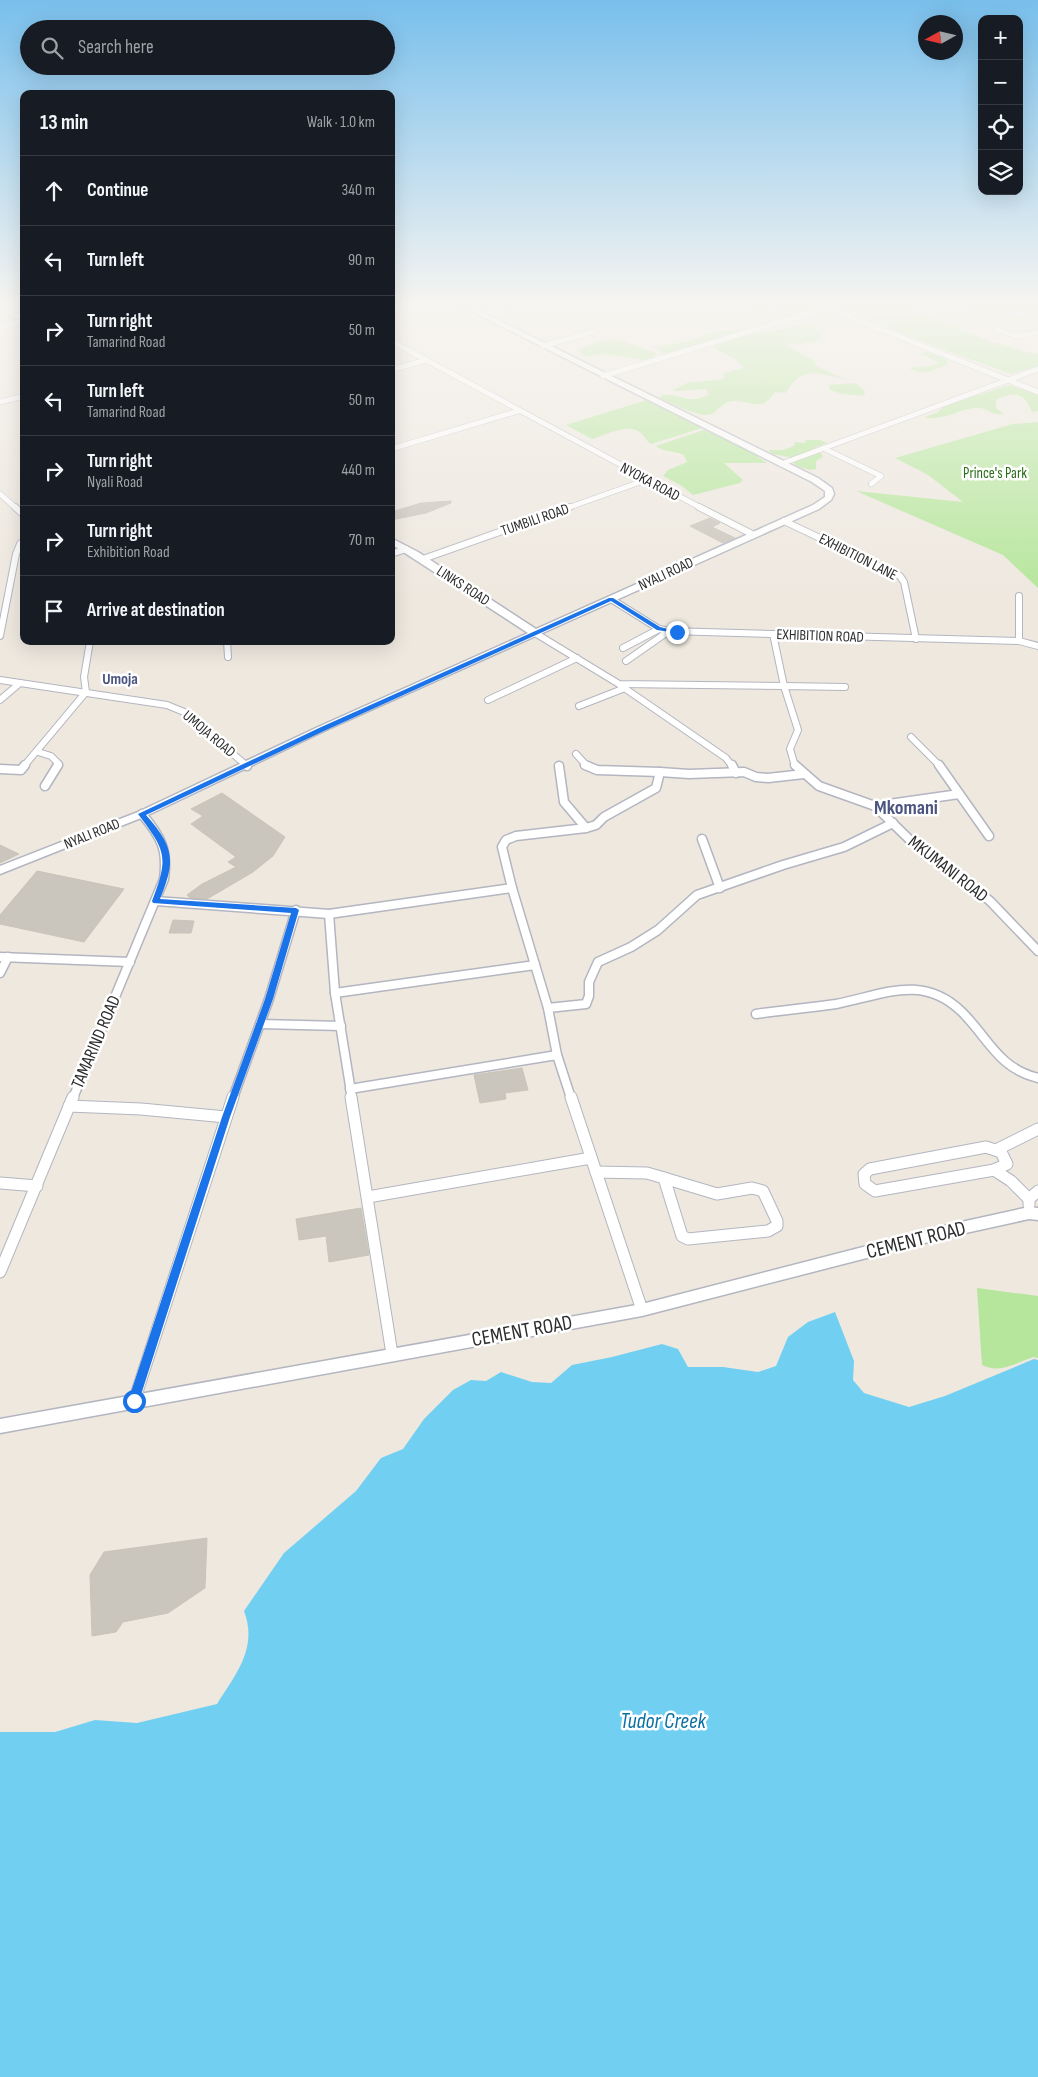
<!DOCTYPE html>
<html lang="en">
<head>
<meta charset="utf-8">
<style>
	:root { --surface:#171b24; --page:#20242c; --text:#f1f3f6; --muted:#9ea1a6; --line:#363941 }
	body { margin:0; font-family:"Sofia Sans Condensed",sans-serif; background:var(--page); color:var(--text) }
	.controls { position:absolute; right:15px; top:15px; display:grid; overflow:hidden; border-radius:10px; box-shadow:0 5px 20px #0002 }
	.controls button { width:45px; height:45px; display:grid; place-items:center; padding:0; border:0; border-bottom:1px solid var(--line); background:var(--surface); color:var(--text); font:25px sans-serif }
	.compass { position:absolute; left:918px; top:15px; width:45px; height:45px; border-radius:50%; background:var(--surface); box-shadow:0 5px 20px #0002; rotate:262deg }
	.stop { position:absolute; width:15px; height:15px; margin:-11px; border:4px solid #1a73e8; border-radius:50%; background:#fff }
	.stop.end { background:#1a73e8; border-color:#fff; box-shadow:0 1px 5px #0008 }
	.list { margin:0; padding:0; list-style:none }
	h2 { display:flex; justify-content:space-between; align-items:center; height:65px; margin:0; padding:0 20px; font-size:21px }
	h2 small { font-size:16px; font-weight:400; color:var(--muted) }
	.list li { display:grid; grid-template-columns:32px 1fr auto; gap:15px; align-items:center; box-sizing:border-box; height:70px; padding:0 20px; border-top:1px solid var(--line) }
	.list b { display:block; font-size:19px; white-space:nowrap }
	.list p { margin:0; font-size:16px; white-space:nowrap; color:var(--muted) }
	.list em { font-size:16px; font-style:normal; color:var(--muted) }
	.icon { flex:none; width:28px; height:28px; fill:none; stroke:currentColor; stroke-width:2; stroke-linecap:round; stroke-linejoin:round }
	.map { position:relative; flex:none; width:1038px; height:2077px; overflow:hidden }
	.search { position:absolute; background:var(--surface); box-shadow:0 5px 20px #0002; left:20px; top:20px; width:375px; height:55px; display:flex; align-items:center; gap:12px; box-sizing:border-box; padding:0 18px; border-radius:28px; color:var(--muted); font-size:19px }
	.panel { position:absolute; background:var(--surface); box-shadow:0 5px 20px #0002; left:20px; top:90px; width:375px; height:555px; border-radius:10px }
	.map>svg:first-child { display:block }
	.green { fill:#b5e69b }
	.water { fill:#71d0f2 }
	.building { fill:#cac6bd; stroke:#cac4b8 }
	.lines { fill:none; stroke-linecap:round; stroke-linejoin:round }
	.minor-far3-casing { stroke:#b3b6c0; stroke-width:6 }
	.minor-far2-casing { stroke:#b3b6c0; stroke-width:8 }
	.minor-far1-casing { stroke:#b3b6c0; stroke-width:11 }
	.minor-casing { stroke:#b3b6c0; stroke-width:13 }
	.secondary-casing { stroke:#b3b6c0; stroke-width:3 }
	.minor-far3 { stroke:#fff; stroke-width:5 }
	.minor-far2 { stroke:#fff; stroke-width:6 }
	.minor-far1 { stroke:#fff; stroke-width:8 }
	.minor { stroke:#fff; stroke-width:11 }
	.secondary { fill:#fff; fill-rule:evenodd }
	.route { fill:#1a73e8 }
	.labels { text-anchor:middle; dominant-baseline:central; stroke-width:5; stroke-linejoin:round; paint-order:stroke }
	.far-park-label { font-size:15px; fill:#2b6e19; stroke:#fff }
	.far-street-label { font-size:15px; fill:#2d2d2d; stroke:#fff }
	.far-neighbourhood-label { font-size:16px; font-weight:bold; fill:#4b5580; stroke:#fff }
	.street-label { font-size:18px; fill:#2d2d2d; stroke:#fff }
	.quarter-label { font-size:20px; font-weight:bold; fill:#4b5580; stroke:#fff }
	.near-street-label { font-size:21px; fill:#2d2d2d; stroke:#fff }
	.near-water-label { font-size:22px; font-style:italic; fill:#0a6fa4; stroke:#fff }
</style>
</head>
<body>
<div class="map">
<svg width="1038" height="2077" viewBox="0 0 1038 2077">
	<rect width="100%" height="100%" fill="#eee8df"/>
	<g class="green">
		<path d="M747 307C760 307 769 314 781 312L783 307H811L808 311 782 319 770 317Z"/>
		<path d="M841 307H908L991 342C1007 344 1022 352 1038 354V366L1011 374 920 341Z"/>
		<path d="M988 307H1034L1038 309V314C1028 312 1014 308 1006 316L1013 319 1026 316 1023 320 1026 324 1002 317 977 316 970 312 974 310H986Z"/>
		<path d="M808 324 821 332V337L818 341 804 343 803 345 790 343 785 345 815 361V365L846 380C820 373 801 365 786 393L775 392C772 396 768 401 764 403 752 407 738 397 726 403 716 408 715 418 699 414 688 411 670 403 660 398L662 395C681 393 690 406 709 394L706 389 675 391 673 390 687 383 724 379 723 373 744 368C737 357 725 355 714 348L717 344 735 338Z"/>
		<polygon points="741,330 739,333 664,354 654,347 691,341 714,331"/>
		<polygon points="606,340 623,341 656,353 654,358 643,360 604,354 584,357 579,351 583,347"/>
		<path d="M928 352 946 359 948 364C934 370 923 376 909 368L931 366 939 363 920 353Z"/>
		<polygon points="855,383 865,391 864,396 842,394 830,390 828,385"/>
		<path d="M1010 385 1038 395V411L1032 412C1024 393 1015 390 996 400V408L1004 414C990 416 986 406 974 408 956 410 942 422 924 417L937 413 943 407 974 396Z"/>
		<path d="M647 400 702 428 651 444C645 440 644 433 636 430 624 425 604 435 592 439L566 425Z"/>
		<polygon points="1038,422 1038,588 1003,555 856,491 963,502 928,475 895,458 1013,424"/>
		<path d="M704 430 747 449 767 463H724L743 480 740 483 693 495 682 486 663 476 668 470 687 462 684 455C676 451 663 452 656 446Z"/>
		<polygon points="806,440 820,440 827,443 814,448 822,454 823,457 816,461 816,469 810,470 796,466 789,457 773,454 768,450 783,450 794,446 795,442 805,443"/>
		<path d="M977 1288 1038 1296V1358L1033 1357C1016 1363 1000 1374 982 1365Z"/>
	</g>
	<path class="water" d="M835 1312 854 1361 853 1380 864 1393 909 1407 945 1396 1034 1359 1038 1360V2077H0V1732H55L95 1720 137 1723 217 1704C236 1674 258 1648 244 1611L284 1553 356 1491 381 1458 403 1449 424 1419 453 1390 471 1380 486 1381 501 1372 532 1382 551 1383 572 1365 612 1357 662 1344 678 1349 688 1367H723L758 1372 776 1366 788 1337 808 1322Z"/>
	<g class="building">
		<polygon points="451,501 451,503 426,513 391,520 391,513 395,511 421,503"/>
		<polygon points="710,518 720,523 712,527 735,538 723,543 690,526"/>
		<polygon points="222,793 285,837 273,856 253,872 207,899 190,898 187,895 202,884 236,867 228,862 236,857 191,824 203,816 191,809"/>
		<polygon points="0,845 19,854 0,863"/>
		<polygon points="37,871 124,889 84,942 0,924 0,915"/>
		<polygon points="173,920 194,921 191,933 169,933"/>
		<polygon points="522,1068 528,1090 505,1093 506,1099 480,1103 474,1075"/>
		<polygon points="361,1208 369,1255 329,1262 326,1236 299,1240 296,1219"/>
		<polygon points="207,1538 205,1588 168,1613 123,1622 116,1632 92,1636 90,1575 104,1552"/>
	</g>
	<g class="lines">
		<defs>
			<g id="minor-far3">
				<polyline points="825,307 1038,392"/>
				<polyline points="0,327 24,321"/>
				<polyline points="995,329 1016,336 1038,333"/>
				<polyline points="391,341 701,508"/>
				<polyline points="543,346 592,332"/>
				<polyline points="391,370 426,360"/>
				<polyline points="603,376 829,307"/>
				<polyline points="0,402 24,396"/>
				<polyline points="823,448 881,476 871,484"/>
				<polyline points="391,449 518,411"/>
				<polyline points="781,464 1038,369"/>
				<polyline points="0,494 16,508"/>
				<polyline points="567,508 646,480"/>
			</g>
			<g id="minor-far2">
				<polyline points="15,507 24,515"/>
				<polyline points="699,507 752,534"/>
				<polyline points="784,521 900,576 904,582 916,639"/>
				<polyline points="391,554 406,549"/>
				<polyline points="423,559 570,507"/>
				<polyline points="1019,596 1019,641"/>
				<polyline points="611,599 659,629 669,631 1019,641 1038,646"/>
				<polyline points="535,633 619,684 784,686 773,634"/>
				<polyline points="0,636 16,554 20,544 24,541"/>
				<polyline points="227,641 228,657"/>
				<polyline points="623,648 659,629"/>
				<polyline points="626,661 669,631"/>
				<polyline points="0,680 20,683"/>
				<polyline points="620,685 726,758 732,766"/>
				<polyline points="0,700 20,683 167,705 184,712 247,766"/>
				<polyline points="488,700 577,658"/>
				<polyline points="579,706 625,688"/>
				<polyline points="911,737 940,766"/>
				<polyline points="38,752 51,756 58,763 58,766"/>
				<polyline points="576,754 587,766"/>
				<polyline points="24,766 86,692 84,677 90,641"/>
				<polyline points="795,766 790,749 798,730 784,686 845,687"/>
			</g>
			<g id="minor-far1">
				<polyline points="245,765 247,766"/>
				<polyline points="585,765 597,770 660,772"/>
				<polyline points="732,765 736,773"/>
				<polyline points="795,765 819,786 875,806 912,842 944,864 990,901 1038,951"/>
				<polyline points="939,765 989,836"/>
				<polyline points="559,766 564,802 586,828"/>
				<polyline points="0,769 21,770 25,765"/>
				<polyline points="45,786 58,765"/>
				<polyline points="875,806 959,794"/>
				<polyline points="702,839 720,888"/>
				<polyline points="156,901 329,914 512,888"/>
				<polyline points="329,914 335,993 352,1098"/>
				<polyline points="0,957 130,962"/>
				<polyline points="0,973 8,957"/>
				<polyline points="335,993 535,965"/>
				<polyline points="548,1008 586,1004 589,996 589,982 598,962 631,947 658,930 697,895 783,865 844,847 893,823"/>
				<path d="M756 1014C783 1010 809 1008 836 1004 883 995 922 973 962 1012 989 1039 998 1068 1038 1078"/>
				<polyline points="260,1024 341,1026"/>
				<polyline points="350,1089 557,1055"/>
				<path d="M73 1098 164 879C168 849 161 837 142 814"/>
				<polyline points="233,1098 269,999 296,910"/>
				<polyline points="571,1098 557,1055 548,1008 512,888 502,847 506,840 516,836 586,828 596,825 604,817 656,788 660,772 689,774 744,772 756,777 768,778 804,774"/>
			</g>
			<g id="minor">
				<polyline points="351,1097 392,1354"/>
				<polyline points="571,1097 642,1310"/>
				<polyline points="69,1106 141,1109 226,1117"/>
				<polygon points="986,1147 1001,1152 1007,1164 994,1170 875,1191 865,1184 864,1174 870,1169"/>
				<polyline points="998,1149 1038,1129"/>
				<polyline points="994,1170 1011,1181 1029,1199"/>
				<polyline points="596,1172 647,1173 664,1178"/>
				<polygon points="664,1178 717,1194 752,1188 763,1191 777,1221 777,1226 768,1231 688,1239 682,1236"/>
				<polyline points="0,1183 37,1186"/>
				<polyline points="368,1197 591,1158"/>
				<polyline points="1029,1205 1029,1199 1038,1191"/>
				<polyline points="0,1272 73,1097"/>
				<polyline points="134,1401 233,1097"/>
			</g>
			<g id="secondary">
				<polygon points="0,307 24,317 24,321 0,311"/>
				<polygon points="463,307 472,307 818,478 832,488 834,494 831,500 819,509 324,731 146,816 0,874 0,866 138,812 318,727 528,633 391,544 391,538 418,552 536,629 813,505 825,497 825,491 812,482"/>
				<polygon points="1029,1207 1038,1208 1038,1220 1029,1219 952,1236 642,1316 0,1433 0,1419 642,1304 952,1224"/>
			</g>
		</defs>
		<use href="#minor-far3" class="minor-far3-casing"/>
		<use href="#minor-far2" class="minor-far2-casing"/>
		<use href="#minor-far1" class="minor-far1-casing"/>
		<use href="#minor" class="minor-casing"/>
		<use href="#secondary" class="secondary-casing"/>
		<use href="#minor-far3" class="minor-far3"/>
		<use href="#minor-far2" class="minor-far2"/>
		<use href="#minor-far1" class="minor-far1"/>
		<use href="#minor" class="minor"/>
		<use href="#secondary" class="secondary"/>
	</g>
	<linearGradient id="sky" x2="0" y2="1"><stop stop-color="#78bfec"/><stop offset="0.51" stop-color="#f7f5f1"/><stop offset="1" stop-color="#f7f5f1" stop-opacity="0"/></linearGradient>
	<rect width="1038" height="598" fill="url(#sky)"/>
	<path class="route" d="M609 598H613L660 627 680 632 677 633 657 630 611 601 324 731 146 815C174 847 176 860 160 899L296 908 299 910 273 999 230 1117 139 1401 137 1404H130L128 1401 222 1117 265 999 291 913 153 903 152 901C169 857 166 851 138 814L319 728Z"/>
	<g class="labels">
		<g class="far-park-label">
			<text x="995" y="473">Prince's Park</text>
		</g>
		<g class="far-street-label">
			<text transform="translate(650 482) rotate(28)">NYOKA ROAD</text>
			<text transform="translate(535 520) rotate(-19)">TUMBILI ROAD</text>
			<text transform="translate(858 557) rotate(27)">EXHIBITION LANE</text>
			<text transform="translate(666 574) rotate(-25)">NYALI ROAD</text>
			<text transform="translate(463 586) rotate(33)">LINKS ROAD</text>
			<text transform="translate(820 636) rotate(2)">EXHIBITION ROAD</text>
			<text transform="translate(209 734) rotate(40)">UMOJA ROAD</text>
			<text transform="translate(92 834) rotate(-22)">NYALI ROAD</text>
		</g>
		<g class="far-neighbourhood-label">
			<text x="120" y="679">Umoja</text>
		</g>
		<g class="street-label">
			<text transform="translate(948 869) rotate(38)">MKUMANI ROAD</text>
			<text transform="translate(96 1042) rotate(-67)">TAMARIND ROAD</text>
		</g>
		<g class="quarter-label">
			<text x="906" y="808">Mkomani</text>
		</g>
		<g class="near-street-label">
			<text transform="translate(916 1240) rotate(-14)">CEMENT ROAD</text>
			<text transform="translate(522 1331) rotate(-10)">CEMENT ROAD</text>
		</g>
		<g class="near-water-label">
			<text x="663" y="1721">Tudor Creek</text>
		</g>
	</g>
</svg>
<div class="controls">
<button>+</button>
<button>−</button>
<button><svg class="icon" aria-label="locate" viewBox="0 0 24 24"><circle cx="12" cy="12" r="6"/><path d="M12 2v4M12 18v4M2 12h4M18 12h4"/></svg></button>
<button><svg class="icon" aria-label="layers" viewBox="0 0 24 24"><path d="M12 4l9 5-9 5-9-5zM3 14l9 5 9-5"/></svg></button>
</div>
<svg class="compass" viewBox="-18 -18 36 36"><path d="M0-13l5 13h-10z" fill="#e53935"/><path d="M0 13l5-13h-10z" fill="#9ea1a6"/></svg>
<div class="stop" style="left:134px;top:1401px"></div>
<div class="stop end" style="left:677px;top:632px"></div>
<div class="search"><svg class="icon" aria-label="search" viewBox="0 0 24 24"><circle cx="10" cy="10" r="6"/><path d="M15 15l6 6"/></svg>Search here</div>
<section class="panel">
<h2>13 min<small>Walk · 1.0 km</small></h2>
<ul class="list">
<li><svg class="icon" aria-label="ahead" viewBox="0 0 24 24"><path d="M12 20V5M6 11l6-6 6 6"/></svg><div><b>Continue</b></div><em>340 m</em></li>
<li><svg class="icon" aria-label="left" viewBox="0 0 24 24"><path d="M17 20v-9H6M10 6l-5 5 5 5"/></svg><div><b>Turn left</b></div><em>90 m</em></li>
<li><svg class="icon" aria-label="right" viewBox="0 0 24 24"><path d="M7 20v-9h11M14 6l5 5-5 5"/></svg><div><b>Turn right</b><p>Tamarind Road</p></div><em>50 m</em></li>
<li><svg class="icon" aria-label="left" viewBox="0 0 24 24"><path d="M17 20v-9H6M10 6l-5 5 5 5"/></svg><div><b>Turn left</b><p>Tamarind Road</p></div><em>50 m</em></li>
<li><svg class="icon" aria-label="right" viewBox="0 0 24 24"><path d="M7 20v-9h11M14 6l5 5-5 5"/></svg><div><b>Turn right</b><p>Nyali Road</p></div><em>440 m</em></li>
<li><svg class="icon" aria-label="right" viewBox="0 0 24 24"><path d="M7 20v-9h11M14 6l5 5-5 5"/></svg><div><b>Turn right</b><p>Exhibition Road</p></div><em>70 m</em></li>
<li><svg class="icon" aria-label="arrive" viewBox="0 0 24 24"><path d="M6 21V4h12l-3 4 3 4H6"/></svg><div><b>Arrive at destination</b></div></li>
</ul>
</section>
</div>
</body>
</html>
